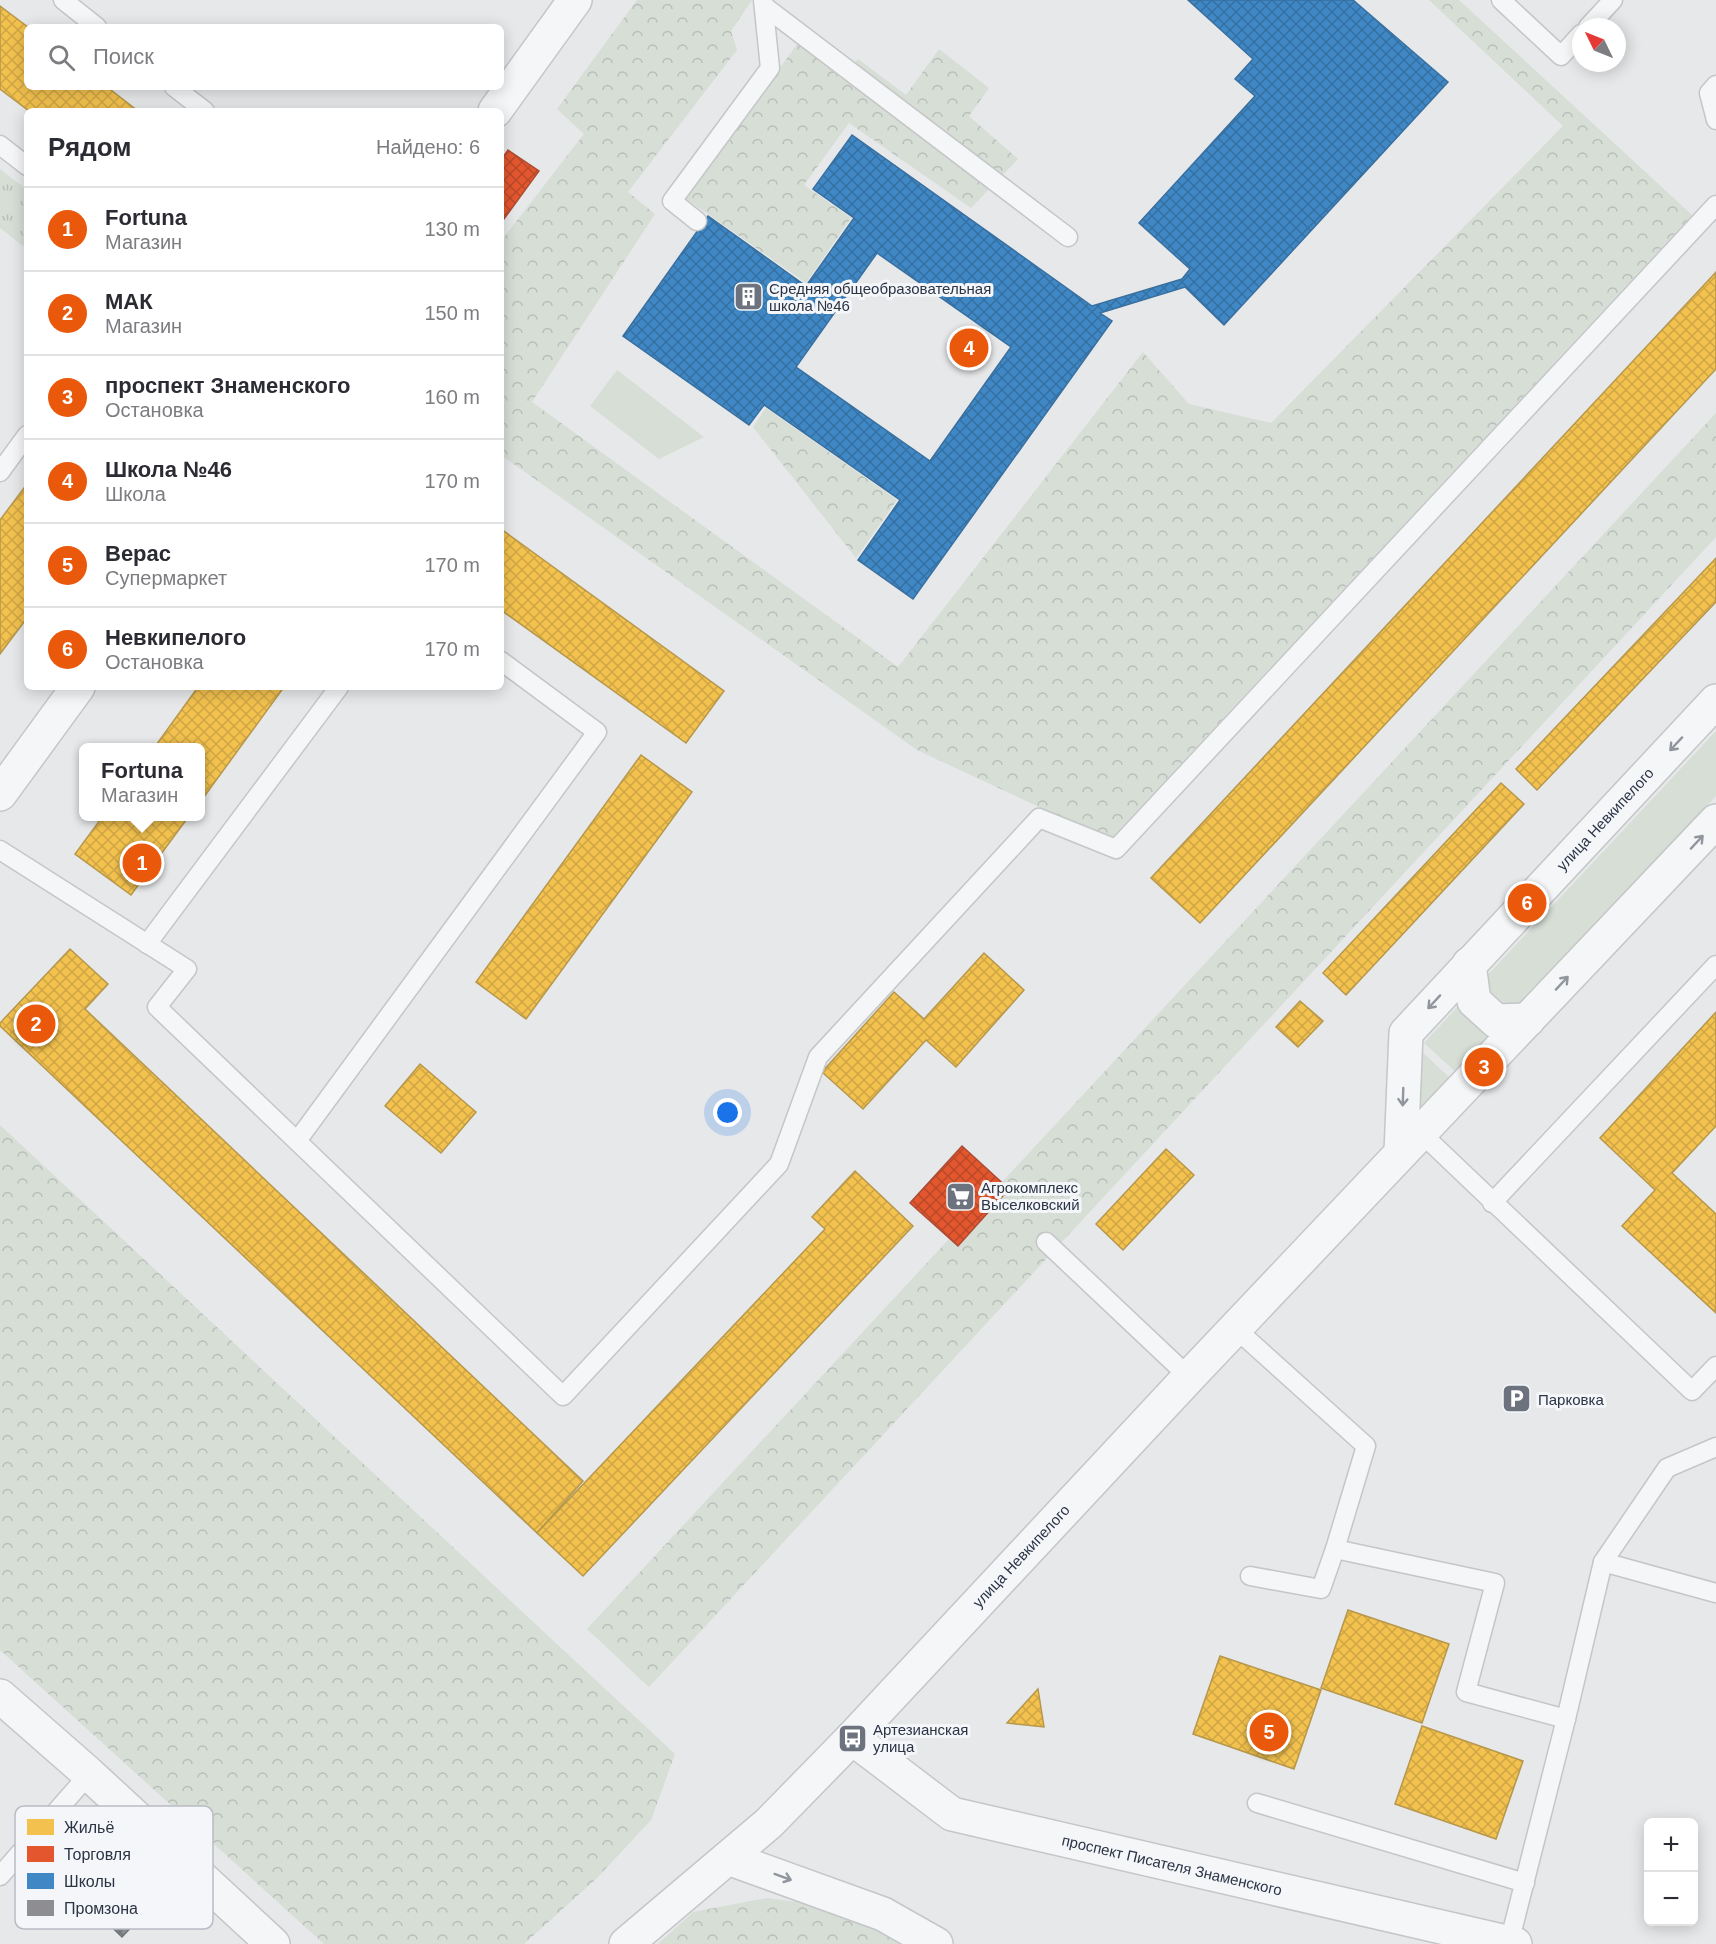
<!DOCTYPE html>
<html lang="ru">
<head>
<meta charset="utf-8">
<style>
	:root { --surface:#fff; --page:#f2f2f3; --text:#2b2b33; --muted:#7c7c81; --line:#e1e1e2; --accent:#ea580c }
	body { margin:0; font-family:Helvetica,sans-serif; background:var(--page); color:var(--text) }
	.controls { position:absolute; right:18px; bottom:18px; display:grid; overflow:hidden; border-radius:9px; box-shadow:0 3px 15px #0003 }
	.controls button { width:54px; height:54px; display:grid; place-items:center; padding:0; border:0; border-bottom:2px solid var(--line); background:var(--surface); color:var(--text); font:30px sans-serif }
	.compass { position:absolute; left:1572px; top:18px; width:54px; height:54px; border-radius:50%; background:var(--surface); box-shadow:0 3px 15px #0003; rotate:313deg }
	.you { position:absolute; left:728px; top:1113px; width:21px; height:21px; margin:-15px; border:4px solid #fff; border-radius:50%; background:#1a73e8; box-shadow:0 0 0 9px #1a73e833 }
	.badge { display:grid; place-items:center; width:39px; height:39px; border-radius:50%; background:var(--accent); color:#fff; font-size:20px; font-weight:700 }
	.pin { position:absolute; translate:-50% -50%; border:3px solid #fff; box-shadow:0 2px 6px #0006 }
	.popup { position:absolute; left:79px; top:743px; width:126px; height:78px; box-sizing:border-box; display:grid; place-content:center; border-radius:9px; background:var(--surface); filter:drop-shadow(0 2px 4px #0005); font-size:20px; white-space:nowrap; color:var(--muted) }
	.popup b { font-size:22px; color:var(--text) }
	.popup::after { content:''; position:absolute; left:50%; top:100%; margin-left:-12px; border:12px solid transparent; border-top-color:var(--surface) }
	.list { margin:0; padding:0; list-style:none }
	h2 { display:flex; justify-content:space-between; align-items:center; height:78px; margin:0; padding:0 24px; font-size:26px }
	h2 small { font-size:20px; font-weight:400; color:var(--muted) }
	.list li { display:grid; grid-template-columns:39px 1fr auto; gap:18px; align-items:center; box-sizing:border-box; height:84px; padding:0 24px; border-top:2px solid var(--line) }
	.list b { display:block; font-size:22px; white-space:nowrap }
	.list p { margin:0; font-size:20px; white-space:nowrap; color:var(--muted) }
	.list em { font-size:20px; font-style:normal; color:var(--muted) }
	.icon { flex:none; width:33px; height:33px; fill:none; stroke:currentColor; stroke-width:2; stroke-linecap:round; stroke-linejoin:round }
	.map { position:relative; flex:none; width:1716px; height:1944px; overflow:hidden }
	.search { position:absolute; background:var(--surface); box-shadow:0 3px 15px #0003; left:24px; top:24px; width:480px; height:66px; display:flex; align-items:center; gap:15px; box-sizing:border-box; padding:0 21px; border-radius:9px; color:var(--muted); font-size:22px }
	.panel { position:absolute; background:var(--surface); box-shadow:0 3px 15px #0003; left:24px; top:108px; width:480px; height:582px; border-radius:9px }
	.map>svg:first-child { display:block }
	.green { fill:#d6ded6 }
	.forest { fill:url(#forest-crowns) }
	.park { fill:url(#park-tufts) }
	.homes { fill:url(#homes-cross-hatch); stroke:#b6974b; stroke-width:1.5 }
	.shops { fill:url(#shops-cross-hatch); stroke:#ac4c35; stroke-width:1.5 }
	.schools { fill:url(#schools-cross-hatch); stroke:#396f9f; stroke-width:1.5; fill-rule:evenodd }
	.industry { fill:url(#industry-cross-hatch); stroke:#70727b; stroke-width:1.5 }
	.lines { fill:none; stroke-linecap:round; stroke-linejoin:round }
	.service-casing { stroke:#c4c6c8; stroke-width:21 }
	.minor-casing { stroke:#c4c6c8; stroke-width:36 }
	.tertiary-casing { stroke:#c4c6c8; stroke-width:36 }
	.service { stroke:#f5f6f7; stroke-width:18 }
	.minor { stroke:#f5f6f7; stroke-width:33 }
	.tertiary { stroke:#f5f6f7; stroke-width:33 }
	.oneway { stroke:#90959e }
	.labels { text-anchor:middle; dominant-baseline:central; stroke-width:6; stroke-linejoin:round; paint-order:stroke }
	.poi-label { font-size:15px; fill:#2b3445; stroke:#f4f6f9; text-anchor:start }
	.street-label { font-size:15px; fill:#2b3445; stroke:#f4f6f9 }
	.key { fill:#f4f6f9; stroke:#b8bcc3; stroke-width:1.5 }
	.key-label { font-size:16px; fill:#2b3445 }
</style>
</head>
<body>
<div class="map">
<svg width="1716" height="1944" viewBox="0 0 1716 1944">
	<defs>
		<pattern id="forest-crowns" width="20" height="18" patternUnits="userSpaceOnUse" patternTransform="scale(1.5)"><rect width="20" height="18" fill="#d6ded6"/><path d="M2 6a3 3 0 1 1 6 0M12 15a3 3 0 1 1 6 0" fill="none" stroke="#b8bfb9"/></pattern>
		<pattern id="park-tufts" width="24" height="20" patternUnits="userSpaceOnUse" patternTransform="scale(1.5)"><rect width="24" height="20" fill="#d6ded6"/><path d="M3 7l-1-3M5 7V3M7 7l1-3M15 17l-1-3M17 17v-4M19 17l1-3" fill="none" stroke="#b8bfb9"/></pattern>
		<pattern id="homes-cross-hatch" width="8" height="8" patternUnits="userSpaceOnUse" patternTransform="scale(1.5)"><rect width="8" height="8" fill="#f2c14e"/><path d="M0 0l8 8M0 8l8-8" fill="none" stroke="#d0a645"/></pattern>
		<pattern id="shops-cross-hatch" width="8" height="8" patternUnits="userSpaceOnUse" patternTransform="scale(1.5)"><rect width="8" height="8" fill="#e4572e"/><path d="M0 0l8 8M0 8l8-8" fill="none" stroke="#b94929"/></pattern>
		<pattern id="schools-cross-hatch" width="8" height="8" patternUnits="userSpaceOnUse" patternTransform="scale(1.5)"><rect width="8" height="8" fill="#3f88c5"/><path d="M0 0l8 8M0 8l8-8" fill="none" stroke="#3570a2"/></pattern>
		<pattern id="industry-cross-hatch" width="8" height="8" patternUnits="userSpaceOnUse" patternTransform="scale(1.5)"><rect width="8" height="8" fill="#8d8d92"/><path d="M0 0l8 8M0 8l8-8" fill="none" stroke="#737479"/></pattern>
	</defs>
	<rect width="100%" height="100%" fill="#e6e8ea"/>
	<g class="green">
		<polygon points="617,370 704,437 659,459 590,406"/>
		<polygon points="1716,731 1716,796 1515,1013 1503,1013 1483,992 1482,981"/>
		<polygon points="1464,1000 1498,1032 1459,1075 1424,1043"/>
		<polygon points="1419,1049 1452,1080 1412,1122"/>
	</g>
	<g class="forest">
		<polygon points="637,0 752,0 731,31 737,50 628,192 655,214 532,402 898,667 1143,352 1189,404 1271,423 1563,126 1429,0 1459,0 1692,215 1110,840 917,750 501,455 501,241 584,134 557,109"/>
		<polygon points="798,43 842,79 858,59 906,95 939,49 989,88 969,116 1018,159 971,208 849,123 804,185 851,218 806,283 685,198"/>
		<polygon points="766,408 897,500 856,558 753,427"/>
		<polygon points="1716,413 1716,537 649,1687 587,1629"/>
		<polygon points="0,1125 675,1754 651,1820 597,1878 524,1944 324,1944 0,1650"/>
		<polygon points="767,1898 883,1914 929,1944 658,1944 693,1912"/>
	</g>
	<polygon class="park" points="0,169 27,190 27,241 23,246 0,228"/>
	<g class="homes">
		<polygon points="0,6 28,27 27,87 107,87 138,111 29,111 0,89"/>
		<polygon points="1716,272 1716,369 1200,923 1151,878"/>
		<polygon points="27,484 27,618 0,654 0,520"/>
		<polygon points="501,529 724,691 686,743 501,610"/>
		<polygon points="1716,558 1716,602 1537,790 1516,769"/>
		<polygon points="198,687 284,687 201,801 201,748 154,748"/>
		<polygon points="641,755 692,792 526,1019 476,982"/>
		<polygon points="1501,783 1524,804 1346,995 1323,973"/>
		<polygon points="103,816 189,816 131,895 75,854"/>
		<polygon points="70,949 108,984 85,1009 583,1481 537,1533 0,1026 0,1023"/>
		<polygon points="984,953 1024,990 956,1067 926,1040 863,1109 822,1072 894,992 924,1019"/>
		<polygon points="1300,1001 1323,1021 1298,1047 1276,1027"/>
		<polygon points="1716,1012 1716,1126 1672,1173 1716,1214 1716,1313 1622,1226 1655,1190 1600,1138"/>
		<polygon points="420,1064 476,1112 441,1153 385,1106"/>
		<polygon points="1166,1149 1194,1175 1123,1250 1096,1224"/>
		<polygon points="855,1171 913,1226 583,1576 537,1533 825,1229 812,1217"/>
		<polygon points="1348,1610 1449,1644 1422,1723 1321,1688"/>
		<polygon points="1220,1656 1321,1690 1294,1769 1193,1734"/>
		<polygon points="1038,1689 1044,1727 1007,1723"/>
		<polygon points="1422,1726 1523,1761 1496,1839 1395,1804"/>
	</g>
	<g class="shops">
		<polygon points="508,150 539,171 501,223 501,160"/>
		<polygon points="962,1146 1009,1189 958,1246 910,1203"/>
	</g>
	<path class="schools" d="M1188 0H1353L1448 82 1224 325 1185 287 1100 313 1112 321 913 599 858 560 900 500 764 405 749 425 623 336 708 216 806 286 854 218 813 189 852 135 1092 306 1182 279 1190 269 1139 223 1255 96 1235 79 1253 59ZM877 253 1011 347 930 461 796 367Z"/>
	<polygon class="industry" points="101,1845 157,1900 122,1937 65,1882"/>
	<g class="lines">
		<defs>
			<g id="service">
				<polyline points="63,0 97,27"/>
				<polyline points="1501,0 1561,56 1581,34"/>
				<polyline points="764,6 1068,237"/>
				<polyline points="1588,27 1613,0"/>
				<polyline points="1716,85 1709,93 1716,120"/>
				<polyline points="174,87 205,111"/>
				<polyline points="0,145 27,166"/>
				<polyline points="697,221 672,201 770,68 763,0"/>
				<polyline points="0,472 27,435"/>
				<polyline points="0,850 187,969 157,1007 563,1396 779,1164 818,1057 1039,818 1116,849 1716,205"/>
				<polyline points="147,944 339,687"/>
				<polyline points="1421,1133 1692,1391 1716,1366"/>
				<polyline points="297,1141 597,732 501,661"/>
				<polyline points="1492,1203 1716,965"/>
				<polyline points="1046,1242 1189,1377"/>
				<polyline points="1235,1328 1366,1446 1335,1549 1321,1589 1250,1576"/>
				<polyline points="1335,1549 1495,1583 1466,1692 1566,1719"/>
				<polyline points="1603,1562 1716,1593"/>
				<polyline points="1257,1803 1525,1883"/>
				<polyline points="0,1876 89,1774"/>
				<polyline points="1509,1943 1566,1719 1603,1562 1667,1468 1716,1447"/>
			</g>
			<g id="minor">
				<polyline points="852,1738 952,1814 1515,1944"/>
				<polyline points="728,1858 883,1914 936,1944"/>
			</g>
			<g id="tertiary">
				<polyline points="495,111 575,0"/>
				<polyline points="0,794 78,687"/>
				<polyline points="1469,964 1474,1001 1496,1021 1528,1020"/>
				<polyline points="1401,1153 1406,1033 1716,701"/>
				<polyline points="0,1696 89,1774 273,1944"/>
				<polyline points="626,1944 769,1823 852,1738 1189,1377 1716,821"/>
			</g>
		</defs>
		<use href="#service" class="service-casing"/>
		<use href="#minor" class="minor-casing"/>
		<use href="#tertiary" class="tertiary-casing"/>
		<use href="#service" class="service"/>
		<use href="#minor" class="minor"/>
		<use href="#tertiary" class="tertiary"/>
	</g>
	<defs><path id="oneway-shaft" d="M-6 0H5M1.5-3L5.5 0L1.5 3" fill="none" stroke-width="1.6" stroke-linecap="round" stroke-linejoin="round" transform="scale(1.5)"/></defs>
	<g class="oneway">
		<use href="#oneway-shaft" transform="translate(1676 744) rotate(133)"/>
		<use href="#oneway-shaft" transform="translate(1697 842) rotate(-47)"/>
		<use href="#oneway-shaft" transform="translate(1562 983) rotate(-47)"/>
		<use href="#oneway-shaft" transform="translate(1434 1002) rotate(133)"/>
		<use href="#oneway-shaft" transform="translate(1403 1097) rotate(92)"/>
		<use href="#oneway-shaft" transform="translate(783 1877) rotate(20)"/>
	</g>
	<defs>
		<symbol id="building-square" viewBox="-11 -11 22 22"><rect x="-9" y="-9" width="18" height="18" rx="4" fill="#6c737f" stroke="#f4f6f9"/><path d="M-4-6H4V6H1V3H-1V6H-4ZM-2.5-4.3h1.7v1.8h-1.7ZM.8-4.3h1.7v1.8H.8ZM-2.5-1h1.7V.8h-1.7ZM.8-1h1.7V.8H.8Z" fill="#fff"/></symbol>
		<symbol id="supermarket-square" viewBox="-11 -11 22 22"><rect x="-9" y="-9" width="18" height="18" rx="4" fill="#6c737f" stroke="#f4f6f9"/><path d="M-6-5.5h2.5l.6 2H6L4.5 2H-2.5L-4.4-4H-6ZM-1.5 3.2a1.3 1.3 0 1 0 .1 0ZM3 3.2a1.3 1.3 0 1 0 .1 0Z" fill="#fff"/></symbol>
		<symbol id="parking-square" viewBox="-11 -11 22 22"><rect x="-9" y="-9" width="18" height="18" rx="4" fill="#6c737f" stroke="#f4f6f9"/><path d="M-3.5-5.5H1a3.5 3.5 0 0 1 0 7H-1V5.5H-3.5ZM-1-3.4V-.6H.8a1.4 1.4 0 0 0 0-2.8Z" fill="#fff"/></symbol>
		<symbol id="bus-square" viewBox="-11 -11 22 22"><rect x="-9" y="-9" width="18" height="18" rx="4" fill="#6c737f" stroke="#f4f6f9"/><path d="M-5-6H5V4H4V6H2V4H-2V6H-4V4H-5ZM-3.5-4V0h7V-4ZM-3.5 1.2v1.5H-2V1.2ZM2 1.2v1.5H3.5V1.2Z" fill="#fff"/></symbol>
	</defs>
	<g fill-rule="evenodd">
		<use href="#building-square" x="732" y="280" width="33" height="33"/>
		<use href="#supermarket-square" x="944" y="1180" width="33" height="33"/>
		<use href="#parking-square" x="1500" y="1382" width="33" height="33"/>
		<use href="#bus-square" x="836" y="1722" width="33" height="33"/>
	</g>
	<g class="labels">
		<g class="poi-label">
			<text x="769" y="288">Средняя общеобразовательная<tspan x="769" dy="17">школа №46</tspan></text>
			<text x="981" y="1187">Агрокомплекс<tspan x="981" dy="17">Выселковский</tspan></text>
			<text x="1538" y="1399">Парковка</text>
			<text x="873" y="1729">Артезианская<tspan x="873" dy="17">улица</tspan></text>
		</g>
		<g class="street-label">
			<text transform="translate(1605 819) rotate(-47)">улица Невкипелого</text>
			<text transform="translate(1021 1556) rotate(-47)">улица Невкипелого</text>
			<text transform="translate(1172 1865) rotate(13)">проспект Писателя Знаменского</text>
		</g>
	</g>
	<rect x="15" y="1806" width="198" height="123" rx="9" class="key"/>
	<rect x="27" y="1819" width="27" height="16" fill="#f2c14e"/>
	<rect x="27" y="1846" width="27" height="16" fill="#e4572e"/>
	<rect x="27" y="1873" width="27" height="16" fill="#3f88c5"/>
	<rect x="27" y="1900" width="27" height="16" fill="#8d8d92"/>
	<g class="key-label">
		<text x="64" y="1833">Жильё</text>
		<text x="64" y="1860">Торговля</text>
		<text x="64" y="1887">Школы</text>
		<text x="64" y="1914">Промзона</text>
	</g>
</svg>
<div class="controls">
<button>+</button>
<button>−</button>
</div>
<svg class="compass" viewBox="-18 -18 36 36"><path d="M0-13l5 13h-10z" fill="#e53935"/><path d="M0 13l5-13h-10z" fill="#7c7c81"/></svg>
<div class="you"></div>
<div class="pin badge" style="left:142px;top:863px">1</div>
<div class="popup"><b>Fortuna</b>Магазин</div>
<div class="pin badge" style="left:36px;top:1024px">2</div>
<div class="pin badge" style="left:1484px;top:1067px">3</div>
<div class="pin badge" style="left:969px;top:348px">4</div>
<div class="pin badge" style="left:1269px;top:1732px">5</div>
<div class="pin badge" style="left:1527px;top:903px">6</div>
<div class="search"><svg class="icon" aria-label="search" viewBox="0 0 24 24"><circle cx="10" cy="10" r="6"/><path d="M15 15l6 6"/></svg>Поиск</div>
<section class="panel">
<h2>Рядом<small>Найдено: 6</small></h2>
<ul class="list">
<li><span class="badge">1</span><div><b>Fortuna</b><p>Магазин</p></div><em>130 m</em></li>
<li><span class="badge">2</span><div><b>МАК</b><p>Магазин</p></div><em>150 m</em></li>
<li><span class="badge">3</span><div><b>проспект Знаменского</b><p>Остановка</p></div><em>160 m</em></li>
<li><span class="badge">4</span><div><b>Школа №46</b><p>Школа</p></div><em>170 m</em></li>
<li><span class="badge">5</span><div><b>Верас</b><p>Супермаркет</p></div><em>170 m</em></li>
<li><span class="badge">6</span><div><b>Невкипелого</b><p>Остановка</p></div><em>170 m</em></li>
</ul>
</section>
</div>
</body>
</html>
